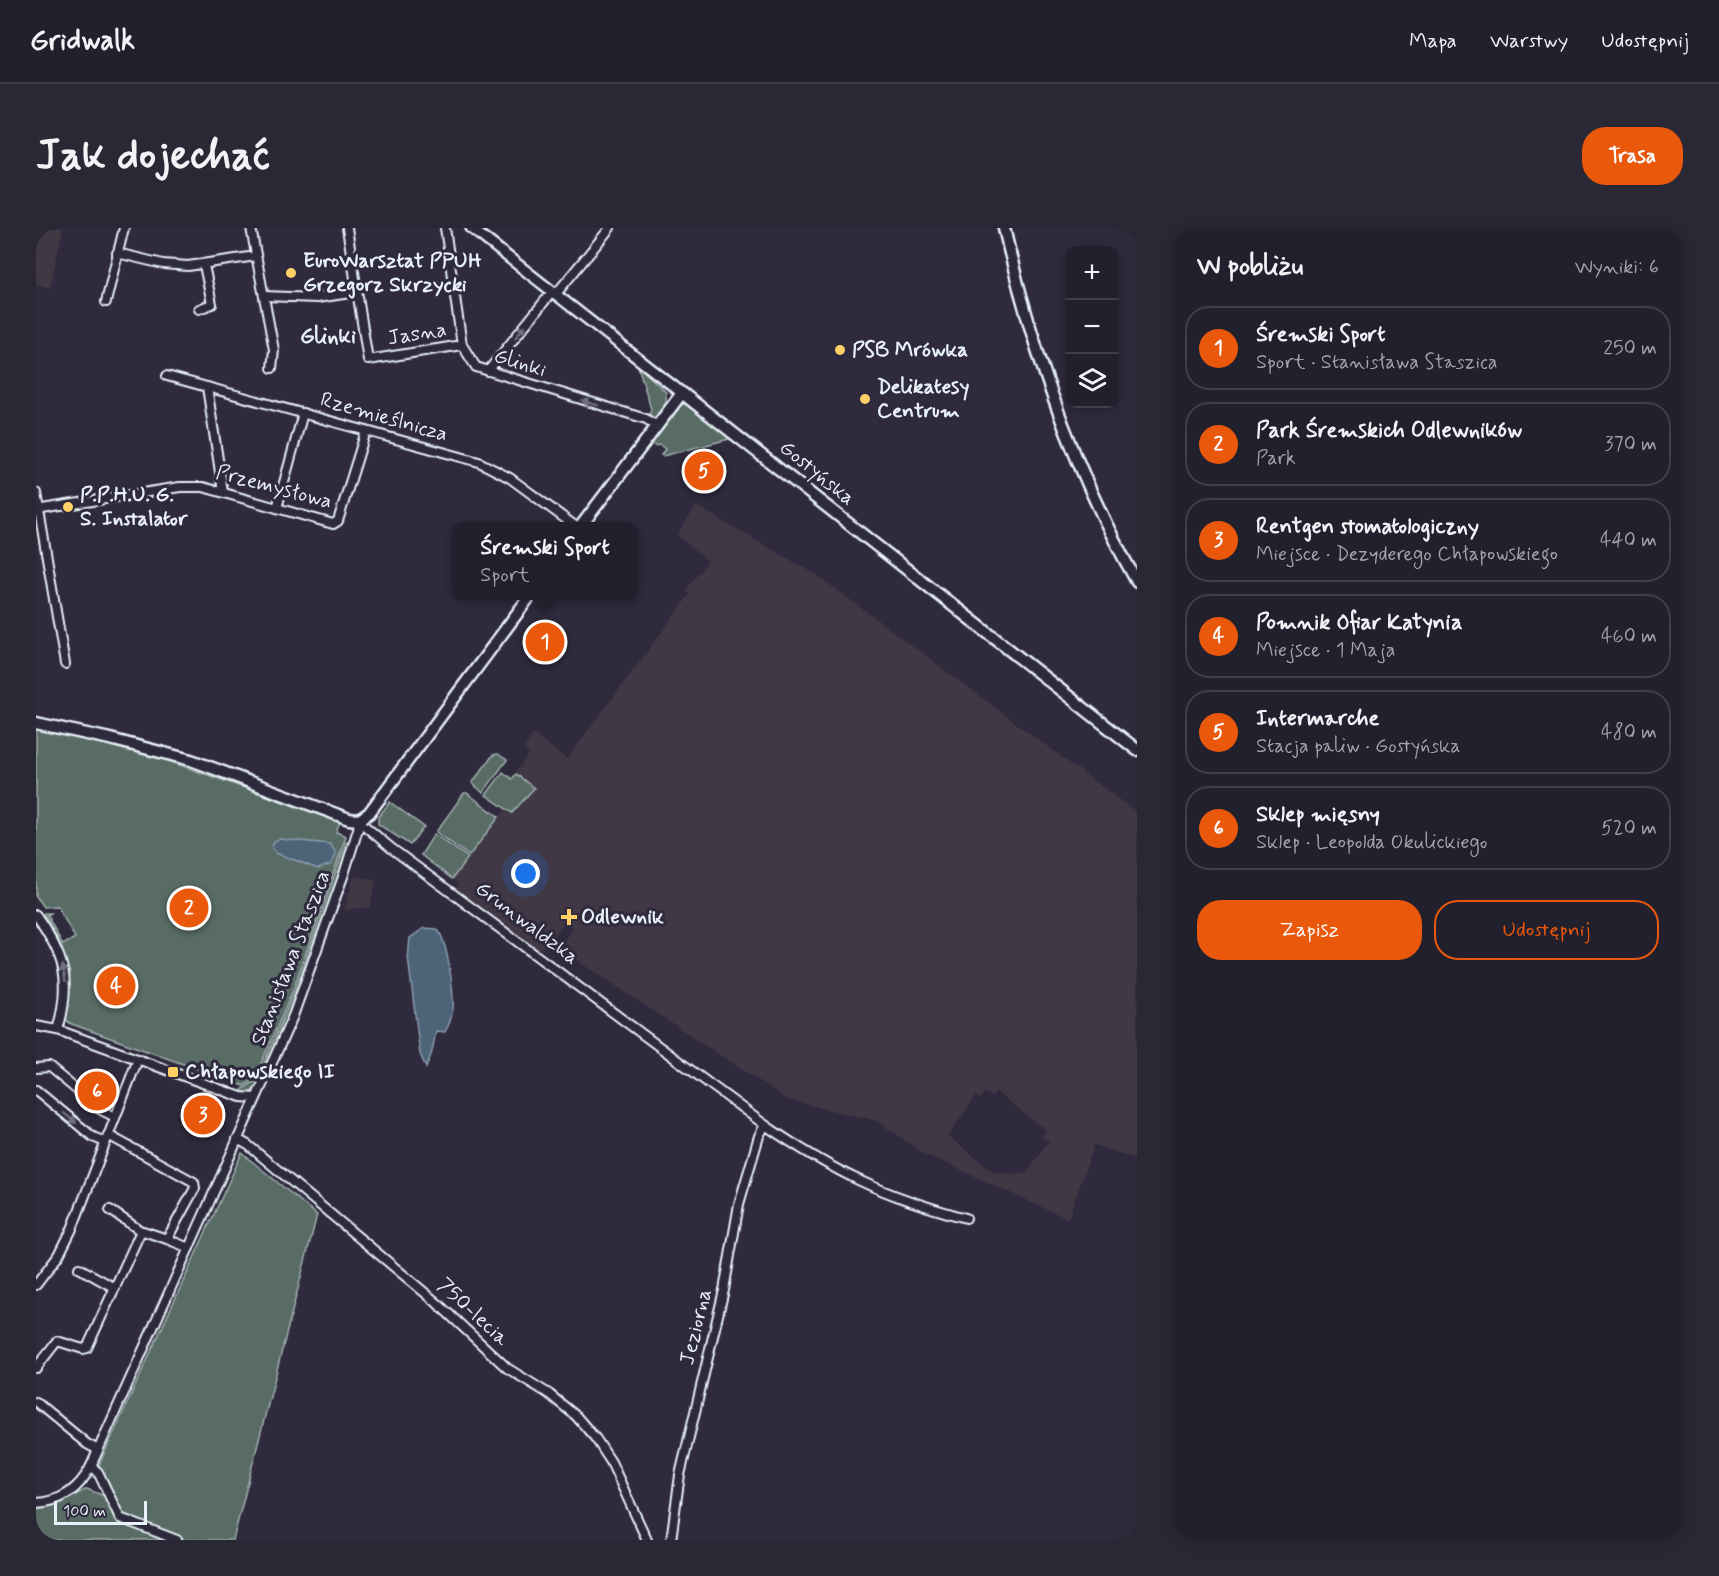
<!DOCTYPE html>
<html lang="pl">
<head>
<meta charset="utf-8">
<style>
	:root { --surface:#23202e; --page:#2b2836; --text:#f1f3f6; --muted:#a3a3aa; --line:#403e4a; --accent:#ea580c }
	body { margin:0; font-family:Mynerve,sans-serif; background:var(--page); color:var(--text) }
	.controls { position:absolute; right:18px; top:18px; display:grid; overflow:hidden; border-radius:12px; box-shadow:0 3px 15px #0003 }
	.controls button { width:54px; height:54px; display:grid; place-items:center; padding:0; border:0; border-bottom:2px solid var(--line); background:var(--surface); color:var(--text); font:30px sans-serif }
	.scale { position:absolute; left:18px; bottom:15px; width:93px; box-sizing:border-box; padding-left:6px; border:3px solid #e8f1f8; border-top:0; font-size:16px; line-height:21px; white-space:nowrap; color:#e8f1f8; -webkit-text-stroke:4px #2f2a3d; paint-order:stroke }
	.you { position:absolute; left:490px; top:646px; width:21px; height:21px; margin:-15px; border:4px solid #fff; border-radius:50%; background:#1a73e8; box-shadow:0 0 0 9px #1a73e833 }
	.badge { display:grid; place-items:center; width:39px; height:39px; border-radius:50%; background:var(--accent); color:#fff; font-size:20px; font-weight:700 }
	.pin { position:absolute; translate:-50% -50%; border:3px solid #fff; box-shadow:0 2px 6px #0006 }
	.popup { position:absolute; left:416px; top:294px; width:186px; height:78px; box-sizing:border-box; display:grid; place-content:center; border-radius:12px; background:var(--surface); filter:drop-shadow(0 2px 4px #0005); font-size:20px; white-space:nowrap; color:var(--muted) }
	.popup b { font-size:22px; color:var(--text) }
	.popup::after { content:''; position:absolute; left:50%; top:100%; margin-left:-12px; border:12px solid transparent; border-top-color:var(--surface) }
	.list { margin:0; padding:0; list-style:none }
	h2 { display:flex; justify-content:space-between; align-items:center; height:78px; margin:0; padding:0 24px; font-size:26px }
	h2 small { font-size:20px; font-weight:400; color:var(--muted) }
	.list li { display:grid; grid-template-columns:39px 1fr auto; gap:18px; align-items:center; box-sizing:border-box; height:84px; margin:0 12px 12px; padding:0 12px; border:2px solid var(--line); border-radius:24px }
	.list b { display:block; font-size:22px; white-space:nowrap }
	.list p { margin:0; font-size:20px; white-space:nowrap; color:var(--muted) }
	.list em { font-size:20px; font-style:normal; color:var(--muted) }
	.actions { display:flex; gap:12px; padding:18px 24px }
	.actions a { flex:1; padding:14px 0; border:2px solid var(--accent); border-radius:24px; text-align:center; font-size:21px; color:var(--accent) }
	.actions .main { background:var(--accent); color:#fff }
	.icon { flex:none; width:33px; height:33px; fill:none; stroke:currentColor; stroke-width:2; stroke-linecap:round; stroke-linejoin:round }
	.map { position:relative; flex:none; width:1101px; height:1312px; overflow:hidden; border-radius:24px }
	header { display:flex; align-items:center; gap:36px; box-sizing:border-box; height:84px; padding:0 30px; background:var(--surface); border-bottom:2px solid var(--line) }
	header strong { font-size:28px }
	nav { display:flex; gap:33px; margin-inline-start:auto; font-size:21px }
	.intro { display:flex; align-items:center; justify-content:space-between; box-sizing:border-box; height:144px; padding:0 36px }
	h1 { margin:0; font-size:42px }
	.button { padding:15px 27px; border-radius:24px; background:var(--accent); color:#fff; font-size:21px; font-weight:700 }
	main { display:flex; gap:36px; padding:0 36px }
	aside { flex:1; background:var(--surface); border-radius:24px; box-shadow:0 3px 15px #0003 }
	.map>svg:first-child { display:block }
	.built { fill:#403945; fill-rule:evenodd }
	.green { fill:#596c65; stroke:#a0aeae; stroke-width:1.5 }
	.water { fill:#4d6478; stroke:#8b9cab; stroke-width:1.5 }
	.lines { fill:none; stroke-linecap:round; stroke-linejoin:round }
	.minor-casing { stroke:#e8f1f8; stroke-width:12 }
	.tertiary-casing { stroke:#e8f1f8; stroke-width:14 }
	.secondary-casing { stroke:#e8f1f8; stroke-width:15 }
	.minor { stroke:#2f2a3d; stroke-width:8 }
	.tertiary { stroke:#2f2a3d; stroke-width:9 }
	.secondary { stroke:#2f2a3d; stroke-width:10 }
	.oneway { fill:#70707e }
	.poi-dot { fill:#ffd166; stroke:#2f2a3d; stroke-width:2 }
	.labels { text-anchor:middle; dominant-baseline:central; stroke-width:6; stroke-linejoin:round; paint-order:stroke }
	.poi-label { font-size:21px; font-weight:bold; fill:#e8f1f8; stroke:#2f2a3d; text-anchor:start }
	.street-label { font-size:21px; fill:#e8f1f8; stroke:#2f2a3d }
	.neighbourhood-label { font-size:22px; font-weight:bold; fill:#e8f1f8; stroke:#2f2a3d }
</style>
</head>
<body>
<header>
<strong>Gridwalk</strong>
<nav><a>Mapa</a><a>Warstwy</a><a>Udostępnij</a></nav>
</header>
<div class="intro"><h1>Jak dojechać</h1><a class="button">Trasa</a></div>
<main>
<div class="map">
<svg width="1101" height="1312" viewBox="0 0 1101 1312">
	<rect width="100%" height="100%" fill="#2f2a3d"/>
	<filter id="ink" filterUnits="userSpaceOnUse"><feTurbulence type="fractalNoise" baseFrequency=".0167" numOctaves="2"/><feDisplacementMap in="SourceGraphic" scale="12" xChannelSelector="R" yChannelSelector="G"/><feConvolveMatrix kernelMatrix="1 2 1 2 8 2 1 2 1" color-interpolation-filters="sRGB"/></filter>
	<g filter="url(#ink)">
		<g class="built">
			<polygon points="0,0 27,0 14,60 0,56"/>
			<path d="M660 278 781 347 1101 585V931L1058 917 1032 991 889 926 841 893 752 872 522 720 537 700 528 694 508 720 501 721 420 661 421 655 416 651 490 554 479 545 493 526 487 521 497 506 531 531 654 366 650 362 672 333 641 307ZM949 864 956 869 960 864 1010 902 1006 908 1013 913 991 944 976 946 956 943 912 908 940 868 944 871Z"/>
			<polygon points="318,648 340,652 334,679 308,682"/>
		</g>
		<g class="green">
			<polygon points="602,138 630,164 630,176 619,190 612,190 615,181"/>
			<path d="M647 176C664 178 682 198 693 211L627 228 625 227 629 221 624 217 618 218 616 212 641 178Z"/>
			<polygon points="0,501 113,526 304,594 300,604 310,608 258,760 218,852 208,858 33,795 28,788 34,745 22,720 25,718 9,688 6,689 8,685 14,685 11,687 27,717 39,710 21,678 7,679 0,669"/>
			<polygon points="462,526 471,532 447,565 436,555 457,527"/>
			<polygon points="467,544 476,551 480,546 498,560 476,585 450,567"/>
			<polygon points="428,565 431,565 463,589 433,628 400,604"/>
			<polygon points="354,574 388,599 374,617 342,596 342,589"/>
			<polygon points="398,606 432,630 416,651 385,627"/>
			<polygon points="310,614 314,615 265,758 221,859 213,865 205,865 207,861 220,853 260,760"/>
			<polygon points="206,925 281,987 197,1312 150,1312 88,1289 63,1237"/>
			<polygon points="51,1261 71,1269 79,1293 130,1312 0,1312 0,1281 23,1275"/>
		</g>
		<g class="water">
			<polygon points="244,611 294,616 300,625 296,636 282,641 240,625 236,620 238,613"/>
			<path d="M388 700 401 701C412 713 418 765 417 781 416 789 413 797 409 804L400 803 396 824 390 840 384 826 372 729 374 710Z"/>
		</g>
		<g class="lines">
			<defs>
				<g id="minor">
					<polyline points="215,0 238,122 236,140"/>
					<polyline points="311,0 332,132 426,117"/>
					<polyline points="409,0 426,117 440,139 610,191 621,198"/>
					<polyline points="81,25 127,36 152,38 220,28"/>
					<polyline points="520,66 574,0"/>
					<polyline points="228,68 281,70 321,64"/>
					<polyline points="70,74 88,0"/>
					<polyline points="163,81 176,76 168,37"/>
					<polyline points="452,143 516,64"/>
					<polyline points="131,148 443,234 474,250 539,298"/>
					<polyline points="171,159 187,264"/>
					<polyline points="0,265 29,436"/>
					<polyline points="241,280 267,185"/>
					<polyline points="0,282 144,259 167,259 297,296 302,293 330,203"/>
					<path d="M323 593 355 620 729 897C799 945 848 968 930 990"/>
					<path d="M0 687C29 728 36 753 22 802"/>
					<polyline points="0,798 22,802 205,869 219,870"/>
					<polyline points="0,840 13,839 65,882 79,889"/>
					<polyline points="0,862 57,909 69,914"/>
					<polyline points="72,907 158,954 159,960 131,1011 153,1020"/>
					<polyline points="201,911 212,917 400,1074 471,1140 513,1166 540,1188 560,1211 575,1234 611,1312"/>
					<polyline points="74,982 105,1003"/>
					<polyline points="43,1040 79,1060"/>
					<polyline points="0,1057 23,1027 36,1001 102,831"/>
					<polyline points="0,1140 21,1113 47,1121 51,1120 104,1005 107,1003 131,1011"/>
					<polyline points="0,1174 51,1216 62,1222"/>
					<polyline points="55,1238 62,1244 84,1290 141,1312"/>
					<path d="M0 1275C26 1274 44 1260 55 1238L257 788 308 646 322 601 323 592"/>
					<polyline points="635,1312 644,1247 688,1062 703,976 723,908 729,897"/>
				</g>
				<polyline id="tertiary" points="435,0 646,165"/>
				<g id="secondary">
					<path d="M968 0C996 122 1039 245 1101 354"/>
					<polyline points="545,298 646,165 1101,522"/>
					<polyline points="0,495 74,511 155,532 313,591 323,592 333,585 494,368"/>
				</g>
			</defs>
			<use href="#minor" class="minor-casing"/>
			<use href="#tertiary" class="tertiary-casing"/>
			<use href="#secondary" class="secondary-casing"/>
			<use href="#minor" class="minor"/>
			<use href="#tertiary" class="tertiary"/>
			<use href="#secondary" class="secondary"/>
		</g>
		<defs><path id="oneway-solid" d="M-6-.8H1V-3.2L6.5 0L1 3.2V.8H-6Z" transform="scale(1.5)"/></defs>
		<g class="oneway">
			<use href="#oneway-solid" transform="translate(484 104) rotate(-51)"/>
			<use href="#oneway-solid" transform="translate(554 175) rotate(-163)"/>
			<use href="#oneway-solid" transform="translate(28 745) rotate(-100)"/>
			<use href="#oneway-solid" transform="translate(34 890) rotate(39)"/>
		</g>
	</g>
	<g class="poi-dot">
		<circle cx="255" cy="45" r="6"/>
		<circle cx="804" cy="122" r="6"/>
		<circle cx="829" cy="171" r="6"/>
		<circle cx="32" cy="279" r="6"/>
		<path d="M530 680h6v6h6v6h-6v6h-6v-6h-6v-6h6z"/>
		<rect x="131" y="838" width="12" height="12" rx="3"/>
	</g>
	<g class="labels">
		<g class="poi-label">
			<text x="267" y="33">EuroWarsztat PPUH<tspan x="267" dy="24">Grzegorz Skrzycki</tspan></text>
			<text x="816" y="122">PSB Mrówka</text>
			<text x="841" y="159">Delikatesy<tspan x="841" dy="24">Centrum</tspan></text>
			<text x="44" y="267">P.P.H.U. G.<tspan x="44" dy="24">S. Instalator</tspan></text>
			<text x="545" y="689">Odlewnik</text>
			<text x="149" y="844">Chłapowskiego II</text>
		</g>
		<g class="street-label">
			<text transform="translate(381 106) rotate(-9)">Jasna</text>
			<text transform="translate(484 135) rotate(17)">Glinki</text>
			<text transform="translate(348 189) rotate(16)">Rzemieślnicza</text>
			<text transform="translate(781 245) rotate(39)">Gostyńska</text>
			<text transform="translate(238 259) rotate(15)">Przemysłowa</text>
			<text transform="translate(491 695) rotate(37)">Grunwaldzka</text>
			<text transform="translate(255 730) rotate(-69)">Stanisława Staszica</text>
			<text transform="translate(437 1084) rotate(43)">750-lecia</text>
			<text transform="translate(660 1099) rotate(-76)">Jeziorna</text>
		</g>
		<g class="neighbourhood-label">
			<text x="292" y="109">Glinki</text>
		</g>
	</g>
</svg>
<div class="controls">
<button>+</button>
<button>−</button>
<button><svg class="icon" aria-label="layers" viewBox="0 0 24 24"><path d="M12 4l9 5-9 5-9-5zM3 14l9 5 9-5"/></svg></button>
</div>
<div class="scale">100 m</div>
<div class="you"></div>
<div class="pin badge" style="left:509px;top:414px">1</div>
<div class="popup"><b>Śremski Sport</b>Sport</div>
<div class="pin badge" style="left:153px;top:680px">2</div>
<div class="pin badge" style="left:167px;top:887px">3</div>
<div class="pin badge" style="left:80px;top:758px">4</div>
<div class="pin badge" style="left:668px;top:243px">5</div>
<div class="pin badge" style="left:61px;top:863px">6</div>
</div>
<aside>
<h2>W pobliżu<small>Wyniki: 6</small></h2>
<ul class="list">
<li><span class="badge">1</span><div><b>Śremski Sport</b><p>Sport · Stanisława Staszica</p></div><em>250 m</em></li>
<li><span class="badge">2</span><div><b>Park Śremskich Odlewników</b><p>Park</p></div><em>370 m</em></li>
<li><span class="badge">3</span><div><b>Rentgen stomatologiczny</b><p>Miejsce · Dezyderego Chłapowskiego</p></div><em>440 m</em></li>
<li><span class="badge">4</span><div><b>Pomnik Ofiar Katynia</b><p>Miejsce · 1 Maja</p></div><em>460 m</em></li>
<li><span class="badge">5</span><div><b>Intermarche</b><p>Stacja paliw · Gostyńska</p></div><em>480 m</em></li>
<li><span class="badge">6</span><div><b>Sklep mięsny</b><p>Sklep · Leopolda Okulickiego</p></div><em>520 m</em></li>
</ul>
<div class="actions"><a class="main">Zapisz</a><a>Udostępnij</a></div>
</aside>
</main>
</body>
</html>
